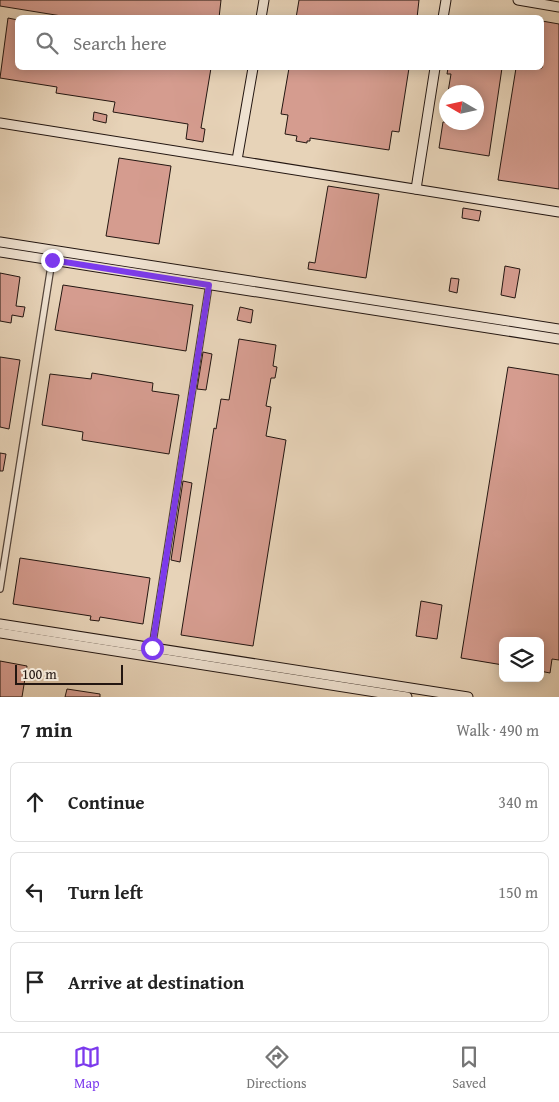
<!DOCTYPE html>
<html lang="en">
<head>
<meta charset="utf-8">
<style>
	:root { --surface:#fff; --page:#f6f6f6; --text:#222; --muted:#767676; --line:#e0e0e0; --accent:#7c3aed }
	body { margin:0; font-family:"Gentium Book Plus",serif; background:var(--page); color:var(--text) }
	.controls { position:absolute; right:15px; bottom:15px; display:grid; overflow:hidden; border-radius:8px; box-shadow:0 2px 12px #0003 }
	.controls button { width:45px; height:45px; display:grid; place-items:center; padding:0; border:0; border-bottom:1px solid var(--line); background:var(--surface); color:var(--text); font:25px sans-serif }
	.compass { position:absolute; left:439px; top:85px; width:45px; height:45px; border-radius:50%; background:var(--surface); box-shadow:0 2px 12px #0003; rotate:279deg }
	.scale { position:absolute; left:15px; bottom:12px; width:108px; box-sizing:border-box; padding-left:5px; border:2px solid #231611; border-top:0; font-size:14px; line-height:18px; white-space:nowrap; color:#231611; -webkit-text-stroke:4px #efe2d1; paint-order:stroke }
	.stop { position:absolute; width:15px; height:15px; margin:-11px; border:4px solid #7c3aed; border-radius:50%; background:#fff }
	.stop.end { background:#7c3aed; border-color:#fff; box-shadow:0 1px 5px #0008 }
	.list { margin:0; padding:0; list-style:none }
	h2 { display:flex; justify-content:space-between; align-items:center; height:65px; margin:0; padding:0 20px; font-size:21px }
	h2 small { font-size:16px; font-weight:400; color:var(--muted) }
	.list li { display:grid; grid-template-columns:32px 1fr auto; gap:15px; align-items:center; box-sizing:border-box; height:80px; margin:0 10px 10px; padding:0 10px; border:1px solid var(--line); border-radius:8px }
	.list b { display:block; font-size:19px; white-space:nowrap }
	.list em { font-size:16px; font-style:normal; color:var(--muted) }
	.icon { flex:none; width:28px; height:28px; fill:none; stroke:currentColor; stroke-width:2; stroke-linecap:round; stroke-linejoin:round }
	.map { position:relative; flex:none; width:559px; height:697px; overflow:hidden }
	.search { position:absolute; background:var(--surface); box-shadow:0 2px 12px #0003; left:15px; right:15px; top:15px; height:55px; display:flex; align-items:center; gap:12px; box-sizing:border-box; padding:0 18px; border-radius:8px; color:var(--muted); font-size:19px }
	.sheet { height:335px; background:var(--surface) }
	nav { display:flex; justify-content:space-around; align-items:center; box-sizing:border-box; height:70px; border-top:1px solid var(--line); background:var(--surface); font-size:14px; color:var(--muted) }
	nav a { display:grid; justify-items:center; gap:2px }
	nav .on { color:var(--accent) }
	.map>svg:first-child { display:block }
	.building { fill:#d59c8f; stroke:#231611 }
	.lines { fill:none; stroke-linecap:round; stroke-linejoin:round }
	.street-casing { stroke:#54453b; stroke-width:8 }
	.secondary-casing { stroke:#231611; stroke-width:11 }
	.street { stroke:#efe2d1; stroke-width:5.5 }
	.secondary { stroke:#efe2d1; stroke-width:9 }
	.route { stroke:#7c3aed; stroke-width:6 }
</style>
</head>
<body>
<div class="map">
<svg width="559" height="697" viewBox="0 0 559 697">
	<rect width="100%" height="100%" fill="#e7d3b8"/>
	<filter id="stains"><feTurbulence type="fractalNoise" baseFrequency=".004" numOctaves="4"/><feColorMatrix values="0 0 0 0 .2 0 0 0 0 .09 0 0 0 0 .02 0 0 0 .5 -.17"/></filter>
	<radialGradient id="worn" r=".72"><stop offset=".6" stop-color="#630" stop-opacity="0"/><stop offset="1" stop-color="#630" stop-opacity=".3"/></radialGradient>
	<g class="building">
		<polygon points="0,0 221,0 219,18 74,18 0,6"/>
		<polygon points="299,0 419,0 417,18 296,18"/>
		<polygon points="8,18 18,20 18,68 211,68 201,128 205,129 203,142 186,139 188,124 113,112 115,102 56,93 57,87 0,78"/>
		<polygon points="542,21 559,24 559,189 498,180 516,68 542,68"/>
		<polygon points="289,68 409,68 399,132 392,131 389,150 310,138 310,141 307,141 307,143 296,141 297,136 285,134 288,115 281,114"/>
		<polygon points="448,68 502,68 489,156 439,148 443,122 476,122 476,92 448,92 451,74 447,74"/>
		<polygon points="94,112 107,115 106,123 93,120"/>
		<polygon points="119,158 171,166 159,244 106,236"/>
		<polygon points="328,186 379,194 366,278 308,269 309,262 315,263"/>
		<polygon points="463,208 481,211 479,221 462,218"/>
		<polygon points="505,266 520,269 515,298 501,295"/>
		<polygon points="0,273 20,277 16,306 25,307 23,317 12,315 11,323 0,321"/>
		<polygon points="451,278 459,279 457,293 449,291"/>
		<polygon points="63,285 193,305 186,351 55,330"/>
		<polygon points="240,307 253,310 251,323 237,320"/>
		<polygon points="239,339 276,345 273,366 277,367 275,378 271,378 266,406 271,407 266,436 286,440 253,646 181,635 214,428 216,429 221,399 229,400"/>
		<polygon points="203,352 212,354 206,390 197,389"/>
		<polygon points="0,357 20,360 9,429 0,427"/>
		<polygon points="508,367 559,375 559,660 552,659 550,673 540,671 540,641 503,641 503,665 461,658"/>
		<polygon points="92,373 153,383 152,391 179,395 169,454 82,440 83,432 42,425 50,374 91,379"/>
		<polygon points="0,453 6,454 3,471 0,471"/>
		<polygon points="183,481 192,483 180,562 171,560"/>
		<polygon points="20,558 150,578 143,624 100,617 99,621 90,620 91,616 13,604"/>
		<polygon points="421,601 442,605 437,639 416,636"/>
		<polygon points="0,661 27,666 22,697 0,697"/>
		<polygon points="67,689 100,694 100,697 65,697"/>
	</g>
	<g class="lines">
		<defs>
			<g id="street">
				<polyline points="0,589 52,260"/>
				<polyline points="152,648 209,285"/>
			</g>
			<g id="secondary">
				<polyline points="518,0 559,7"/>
				<polyline points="261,18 264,0"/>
				<polyline points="443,18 446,0"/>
				<polyline points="0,123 559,212"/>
				<polyline points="237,160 253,68"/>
				<polyline points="416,189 435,68"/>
				<polyline points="0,242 559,329"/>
				<polyline points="0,252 559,339"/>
				<polyline points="0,624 468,697"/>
				<polyline points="0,633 407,697"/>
			</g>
		</defs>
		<use href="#street" class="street-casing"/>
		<use href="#secondary" class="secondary-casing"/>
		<use href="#street" class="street"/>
		<use href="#secondary" class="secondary"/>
	</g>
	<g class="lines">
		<polyline class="route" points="52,260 209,285 152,648"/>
	</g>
	<rect width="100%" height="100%" filter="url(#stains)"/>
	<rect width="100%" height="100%" fill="url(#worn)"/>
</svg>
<div class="controls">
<button><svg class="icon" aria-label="layers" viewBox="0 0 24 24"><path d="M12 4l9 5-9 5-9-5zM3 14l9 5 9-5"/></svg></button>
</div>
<svg class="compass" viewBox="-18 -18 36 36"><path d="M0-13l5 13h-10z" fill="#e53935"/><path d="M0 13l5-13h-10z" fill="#767676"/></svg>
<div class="scale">100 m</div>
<div class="stop" style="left:152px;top:648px"></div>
<div class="stop end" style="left:52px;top:260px"></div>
<div class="search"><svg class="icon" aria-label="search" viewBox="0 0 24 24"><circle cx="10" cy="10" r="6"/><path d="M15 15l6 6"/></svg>Search here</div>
</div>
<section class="sheet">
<h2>7 min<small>Walk · 490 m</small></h2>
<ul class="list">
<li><svg class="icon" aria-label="ahead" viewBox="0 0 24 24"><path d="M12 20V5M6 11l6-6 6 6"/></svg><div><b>Continue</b></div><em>340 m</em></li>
<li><svg class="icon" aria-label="left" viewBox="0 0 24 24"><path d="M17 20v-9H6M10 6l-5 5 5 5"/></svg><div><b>Turn left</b></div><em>150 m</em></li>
<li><svg class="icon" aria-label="arrive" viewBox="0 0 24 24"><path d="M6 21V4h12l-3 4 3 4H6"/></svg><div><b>Arrive at destination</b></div></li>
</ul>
</section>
<nav>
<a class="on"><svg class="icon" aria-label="map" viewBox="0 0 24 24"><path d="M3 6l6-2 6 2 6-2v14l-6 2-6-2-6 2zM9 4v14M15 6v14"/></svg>Map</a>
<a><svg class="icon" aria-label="directions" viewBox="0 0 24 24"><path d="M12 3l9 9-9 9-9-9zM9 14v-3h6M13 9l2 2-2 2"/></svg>Directions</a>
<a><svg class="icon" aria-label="saved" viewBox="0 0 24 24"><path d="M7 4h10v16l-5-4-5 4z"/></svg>Saved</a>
</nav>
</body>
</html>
